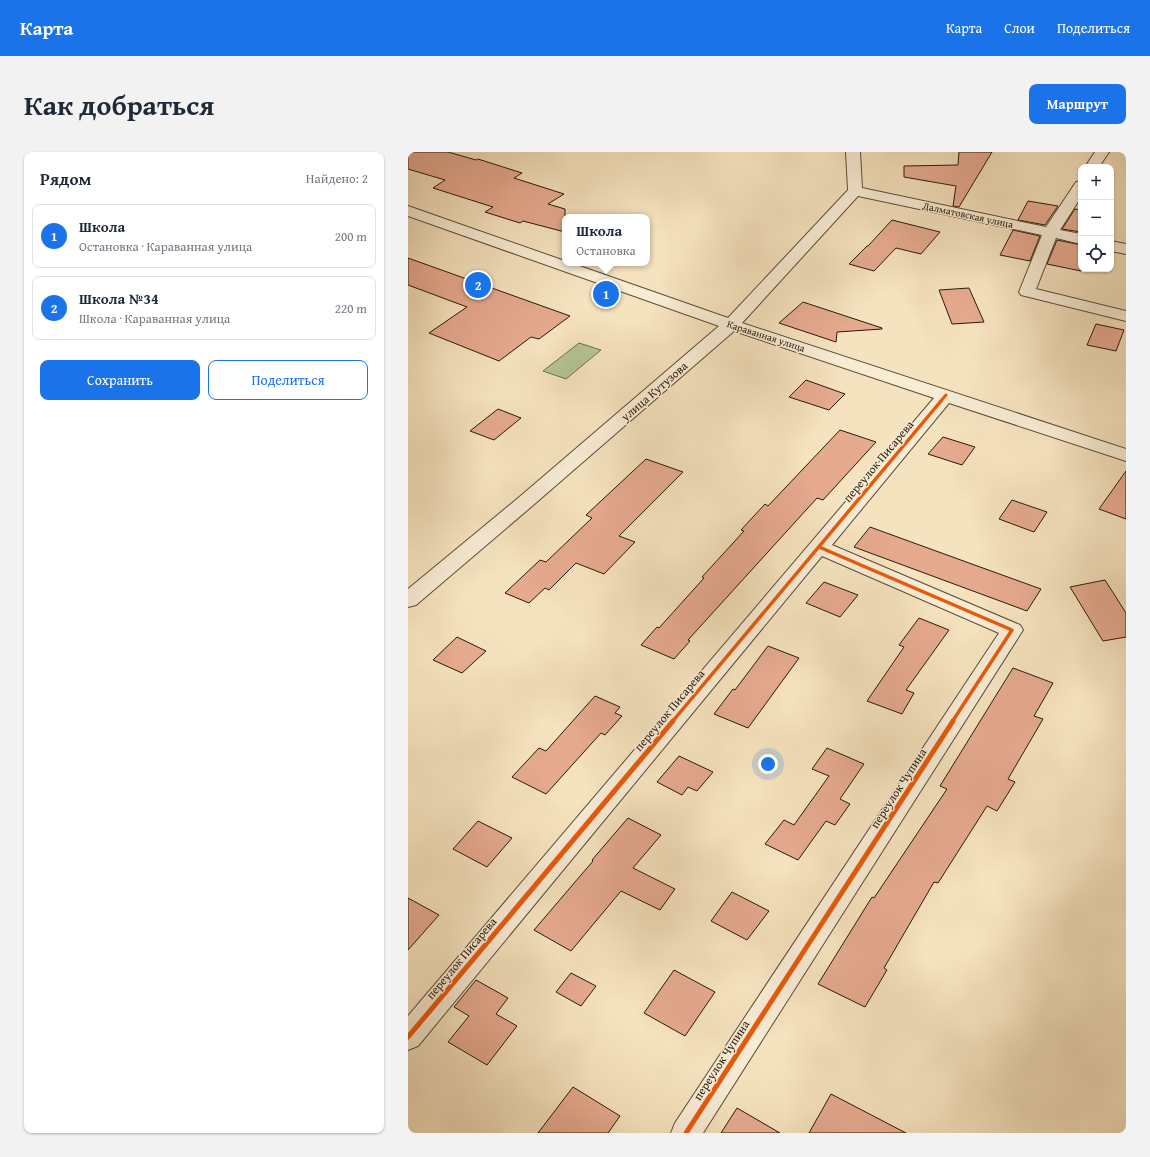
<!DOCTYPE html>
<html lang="ru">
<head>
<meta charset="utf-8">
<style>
	:root { --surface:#fff; --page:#f2f2f3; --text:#1f2937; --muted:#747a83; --line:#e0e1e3; --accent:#1a73e8 }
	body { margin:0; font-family:"Gentium Book Plus",serif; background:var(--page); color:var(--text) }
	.controls { position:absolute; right:12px; top:12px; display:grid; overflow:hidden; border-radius:8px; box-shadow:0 1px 3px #0004 }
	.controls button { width:36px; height:36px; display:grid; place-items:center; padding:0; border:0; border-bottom:1px solid var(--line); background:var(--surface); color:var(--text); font:20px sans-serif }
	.you { position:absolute; left:360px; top:612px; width:14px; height:14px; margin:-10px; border:3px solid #fff; border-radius:50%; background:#1a73e8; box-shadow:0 0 0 6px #1a73e833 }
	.badge { display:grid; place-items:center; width:26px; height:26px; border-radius:50%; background:var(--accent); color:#fff; font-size:13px; font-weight:700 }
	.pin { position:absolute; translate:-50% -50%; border:2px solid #fff; box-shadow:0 1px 4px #0006 }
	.popup { position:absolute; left:154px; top:62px; width:88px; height:52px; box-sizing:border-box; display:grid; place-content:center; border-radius:8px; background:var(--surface); filter:drop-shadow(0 1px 3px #0005); font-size:13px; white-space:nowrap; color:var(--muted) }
	.popup b { font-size:15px; color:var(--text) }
	.popup::after { content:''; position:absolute; left:50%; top:100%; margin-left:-8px; border:8px solid transparent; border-top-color:var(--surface) }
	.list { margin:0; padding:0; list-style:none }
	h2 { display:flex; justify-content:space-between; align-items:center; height:52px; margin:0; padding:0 16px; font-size:17px }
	h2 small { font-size:13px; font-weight:400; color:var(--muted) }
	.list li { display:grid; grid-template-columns:26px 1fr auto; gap:12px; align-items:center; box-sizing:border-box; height:64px; margin:0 8px 8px; padding:0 8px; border:1px solid var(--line); border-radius:8px }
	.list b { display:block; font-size:15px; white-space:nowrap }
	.list p { margin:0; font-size:13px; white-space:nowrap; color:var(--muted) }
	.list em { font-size:13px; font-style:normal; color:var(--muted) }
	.actions { display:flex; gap:8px; padding:12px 16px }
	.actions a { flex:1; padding:9px 0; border:1px solid var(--accent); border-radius:8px; text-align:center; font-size:14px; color:var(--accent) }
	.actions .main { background:var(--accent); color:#fff }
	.icon { flex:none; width:22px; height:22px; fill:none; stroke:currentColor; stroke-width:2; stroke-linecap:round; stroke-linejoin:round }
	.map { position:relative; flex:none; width:718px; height:981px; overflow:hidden; border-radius:8px }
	header { display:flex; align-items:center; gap:24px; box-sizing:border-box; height:56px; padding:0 20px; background:var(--accent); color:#fff }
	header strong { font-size:19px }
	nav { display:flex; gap:22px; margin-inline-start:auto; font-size:14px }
	.intro { display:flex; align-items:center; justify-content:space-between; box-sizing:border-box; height:96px; padding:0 24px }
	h1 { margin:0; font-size:28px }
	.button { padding:10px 18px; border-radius:8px; background:var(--accent); color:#fff; font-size:14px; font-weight:700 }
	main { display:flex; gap:24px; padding:0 24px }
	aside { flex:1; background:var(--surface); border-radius:8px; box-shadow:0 1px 3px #0004 }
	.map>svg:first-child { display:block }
	.green { fill:#b5c496; stroke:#6e6f50 }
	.building { fill:#e6aa8f; stroke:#281a09 }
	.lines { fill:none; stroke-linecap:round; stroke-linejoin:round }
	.minor-casing { stroke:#5b4c36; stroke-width:2 }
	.minor { fill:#f8ecd5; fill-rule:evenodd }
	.cycleway-far2-casing { stroke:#f8ecd5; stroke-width:5 }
	.cycleway-far1-casing { stroke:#f8ecd5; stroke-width:6 }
	.cycleway-casing { stroke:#f8ecd5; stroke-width:8 }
	.cycleway-far2 { stroke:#e8590c; stroke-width:3 }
	.cycleway-far1 { stroke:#e8590c; stroke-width:3.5 }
	.cycleway { stroke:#e8590c; stroke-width:5 }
	.labels { text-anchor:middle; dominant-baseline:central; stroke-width:3; stroke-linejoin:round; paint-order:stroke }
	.far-street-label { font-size:10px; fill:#281a09; stroke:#f8ecd5 }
	.street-label { font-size:12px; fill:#281a09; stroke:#f8ecd5 }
</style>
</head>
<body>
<header>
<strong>Карта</strong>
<nav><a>Карта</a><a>Слои</a><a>Поделиться</a></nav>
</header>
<div class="intro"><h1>Как добраться</h1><a class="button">Маршрут</a></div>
<main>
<aside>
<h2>Рядом<small>Найдено: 2</small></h2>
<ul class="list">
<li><span class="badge">1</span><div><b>Школа</b><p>Остановка · Караванная улица</p></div><em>200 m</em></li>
<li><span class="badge">2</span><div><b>Школа №34</b><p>Школа · Караванная улица</p></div><em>220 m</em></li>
</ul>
<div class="actions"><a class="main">Сохранить</a><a>Поделиться</a></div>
</aside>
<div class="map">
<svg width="718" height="981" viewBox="0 0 718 981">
	<rect width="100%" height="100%" fill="#f5e2be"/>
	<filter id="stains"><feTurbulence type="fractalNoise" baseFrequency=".005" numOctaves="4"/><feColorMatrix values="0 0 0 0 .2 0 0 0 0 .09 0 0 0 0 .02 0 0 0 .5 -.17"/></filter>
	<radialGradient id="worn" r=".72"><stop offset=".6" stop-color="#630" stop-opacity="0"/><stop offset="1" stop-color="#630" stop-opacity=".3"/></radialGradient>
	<polygon class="green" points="171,191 193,198 158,227 135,219"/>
	<g class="building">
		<polygon points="0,0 40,0 68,8 70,7 114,21 106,26 156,42 140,52 157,57 157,80 115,69 112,71 77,60 85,55 25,36 37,28 0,17"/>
		<polygon points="551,0 584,0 551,55 545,54 548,34 496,25 496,14 550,13"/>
		<polygon points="620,49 650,54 637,73 610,68"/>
		<polygon points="667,57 673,58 673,80 654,77"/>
		<polygon points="484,68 532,80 513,102 488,96 466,119 441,112 459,94 460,94"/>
		<polygon points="605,78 632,84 622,109 592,103"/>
		<polygon points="649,88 673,93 673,119 639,112"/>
		<polygon points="0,106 162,164 131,187 123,185 91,209 21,181 59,155 0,133"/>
		<polygon points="561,136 576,170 544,172 531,138"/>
		<polygon points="395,150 474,176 474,177 429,180 428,190 371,171"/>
		<polygon points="688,172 716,178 708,199 679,193"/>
		<polygon points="398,228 437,242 421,258 381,245"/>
		<polygon points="90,257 113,266 86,288 62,279"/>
		<polygon points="432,278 468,290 415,348 409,346 280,488 282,489 266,507 233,493 249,475 251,476 296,426 294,425 336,379 333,378 357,352 360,354"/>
		<polygon points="535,285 567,295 554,313 520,302"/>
		<polygon points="238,307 275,320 211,384 227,390 196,422 168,411 141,438 137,436 121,451 97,441 132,408 138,410 184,366 178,363"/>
		<polygon points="718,319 718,367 691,357"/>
		<polygon points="604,348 639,360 626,380 591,367"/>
		<polygon points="462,375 561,411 633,437 619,459 446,395"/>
		<polygon points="697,428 718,461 718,485 695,489 662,435"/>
		<polygon points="416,430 450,443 432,465 398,451"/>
		<polygon points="511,466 541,478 498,538 506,541 494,562 459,549 496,495 491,493"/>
		<polygon points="49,485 78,499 54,521 25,508"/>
		<polygon points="360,494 391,506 340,576 306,562 325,537 327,538"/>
		<polygon points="605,516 645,531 626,564 635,567 600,627 607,630 589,659 579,654 530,731 526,730 476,816 479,818 457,855 410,832 464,745 466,746 539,637 532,634"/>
		<polygon points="187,544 212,555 207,561 214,564 197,583 193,581 138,642 104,625 131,596 138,599"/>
		<polygon points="419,596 456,612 432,647 442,652 427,673 418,669 390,708 357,692 376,668 386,673 421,624 404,617"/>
		<polygon points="271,604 305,620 289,639 280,635 274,643 249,630"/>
		<polygon points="220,666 253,683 225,716 267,737 252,758 213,739 163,799 126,778 185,709 184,708"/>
		<polygon points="70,669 104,686 79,715 45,697"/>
		<polygon points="324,740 361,759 339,788 303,769"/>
		<polygon points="0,746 31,763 0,798"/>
		<polygon points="266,818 307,840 277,884 236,861"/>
		<polygon points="163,821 188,834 173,854 148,840"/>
		<polygon points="68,828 100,846 88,862 109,874 79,913 40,890 61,864 46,855"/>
		<polygon points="165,935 212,964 200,981 130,981"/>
		<polygon points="423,942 498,981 401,981"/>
		<polygon points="329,956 372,981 313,981"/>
	</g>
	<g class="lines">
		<defs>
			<g id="minor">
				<polygon points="438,0 452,0 454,36 638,75 668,30 673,29 673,45 652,78 673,82 673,92 648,86 628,137 718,159 718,169 613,143 611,140 634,83 450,44 334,171 718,297 718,309 541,251 424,393 612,473 615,478 295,981 263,981 267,971 591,481 414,404 10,894 0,898 0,864 526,246 326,179 123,355 8,453 0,455 0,437 109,347 311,174 0,64 0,54 157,109 157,111 163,111 320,166 440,38"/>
				<polygon points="687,0 701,0 691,15 677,15"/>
				<polygon points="703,89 718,92 718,102 703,99"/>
			</g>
		</defs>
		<use href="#minor" class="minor-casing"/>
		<use href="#minor" class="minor"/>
		<defs>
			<polyline id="cycleway-far2" points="532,250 538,243"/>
			<g id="cycleway-far1">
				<polyline points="411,395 604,478 544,570"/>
				<polyline points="264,570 533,249"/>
			</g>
			<g id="cycleway">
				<polyline points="0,885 265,569"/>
				<polyline points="278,981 545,569"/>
			</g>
		</defs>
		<use href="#cycleway-far2" class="cycleway-far2-casing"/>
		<use href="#cycleway-far1" class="cycleway-far1-casing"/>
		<use href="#cycleway" class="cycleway-casing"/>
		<use href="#cycleway-far2" class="cycleway-far2"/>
		<use href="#cycleway-far1" class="cycleway-far1"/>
		<use href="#cycleway" class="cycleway"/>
	</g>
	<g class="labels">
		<g class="far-street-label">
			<text transform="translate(560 63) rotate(12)">Далматовская улица</text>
			<text transform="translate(358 184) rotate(18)">Караванная улица</text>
		</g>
		<g class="street-label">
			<text transform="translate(246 239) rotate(-41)">улица Кутузова</text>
			<text transform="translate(470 309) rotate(-50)">переулок Писарева</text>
			<text transform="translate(261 558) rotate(-50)">переулок Писарева</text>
			<text transform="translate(490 636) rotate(-57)">переулок Чупина</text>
			<text transform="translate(53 806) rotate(-50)">переулок Писарева</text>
			<text transform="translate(313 908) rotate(-57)">переулок Чупина</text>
		</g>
	</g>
	<rect width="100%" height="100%" filter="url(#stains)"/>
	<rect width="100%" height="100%" fill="url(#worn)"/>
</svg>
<div class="controls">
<button>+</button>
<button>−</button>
<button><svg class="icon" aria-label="locate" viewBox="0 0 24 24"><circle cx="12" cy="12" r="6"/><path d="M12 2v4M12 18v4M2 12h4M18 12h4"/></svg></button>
</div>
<div class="you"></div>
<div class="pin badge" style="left:198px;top:142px">1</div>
<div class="popup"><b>Школа</b>Остановка</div>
<div class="pin badge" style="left:70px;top:133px">2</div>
</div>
</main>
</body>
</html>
